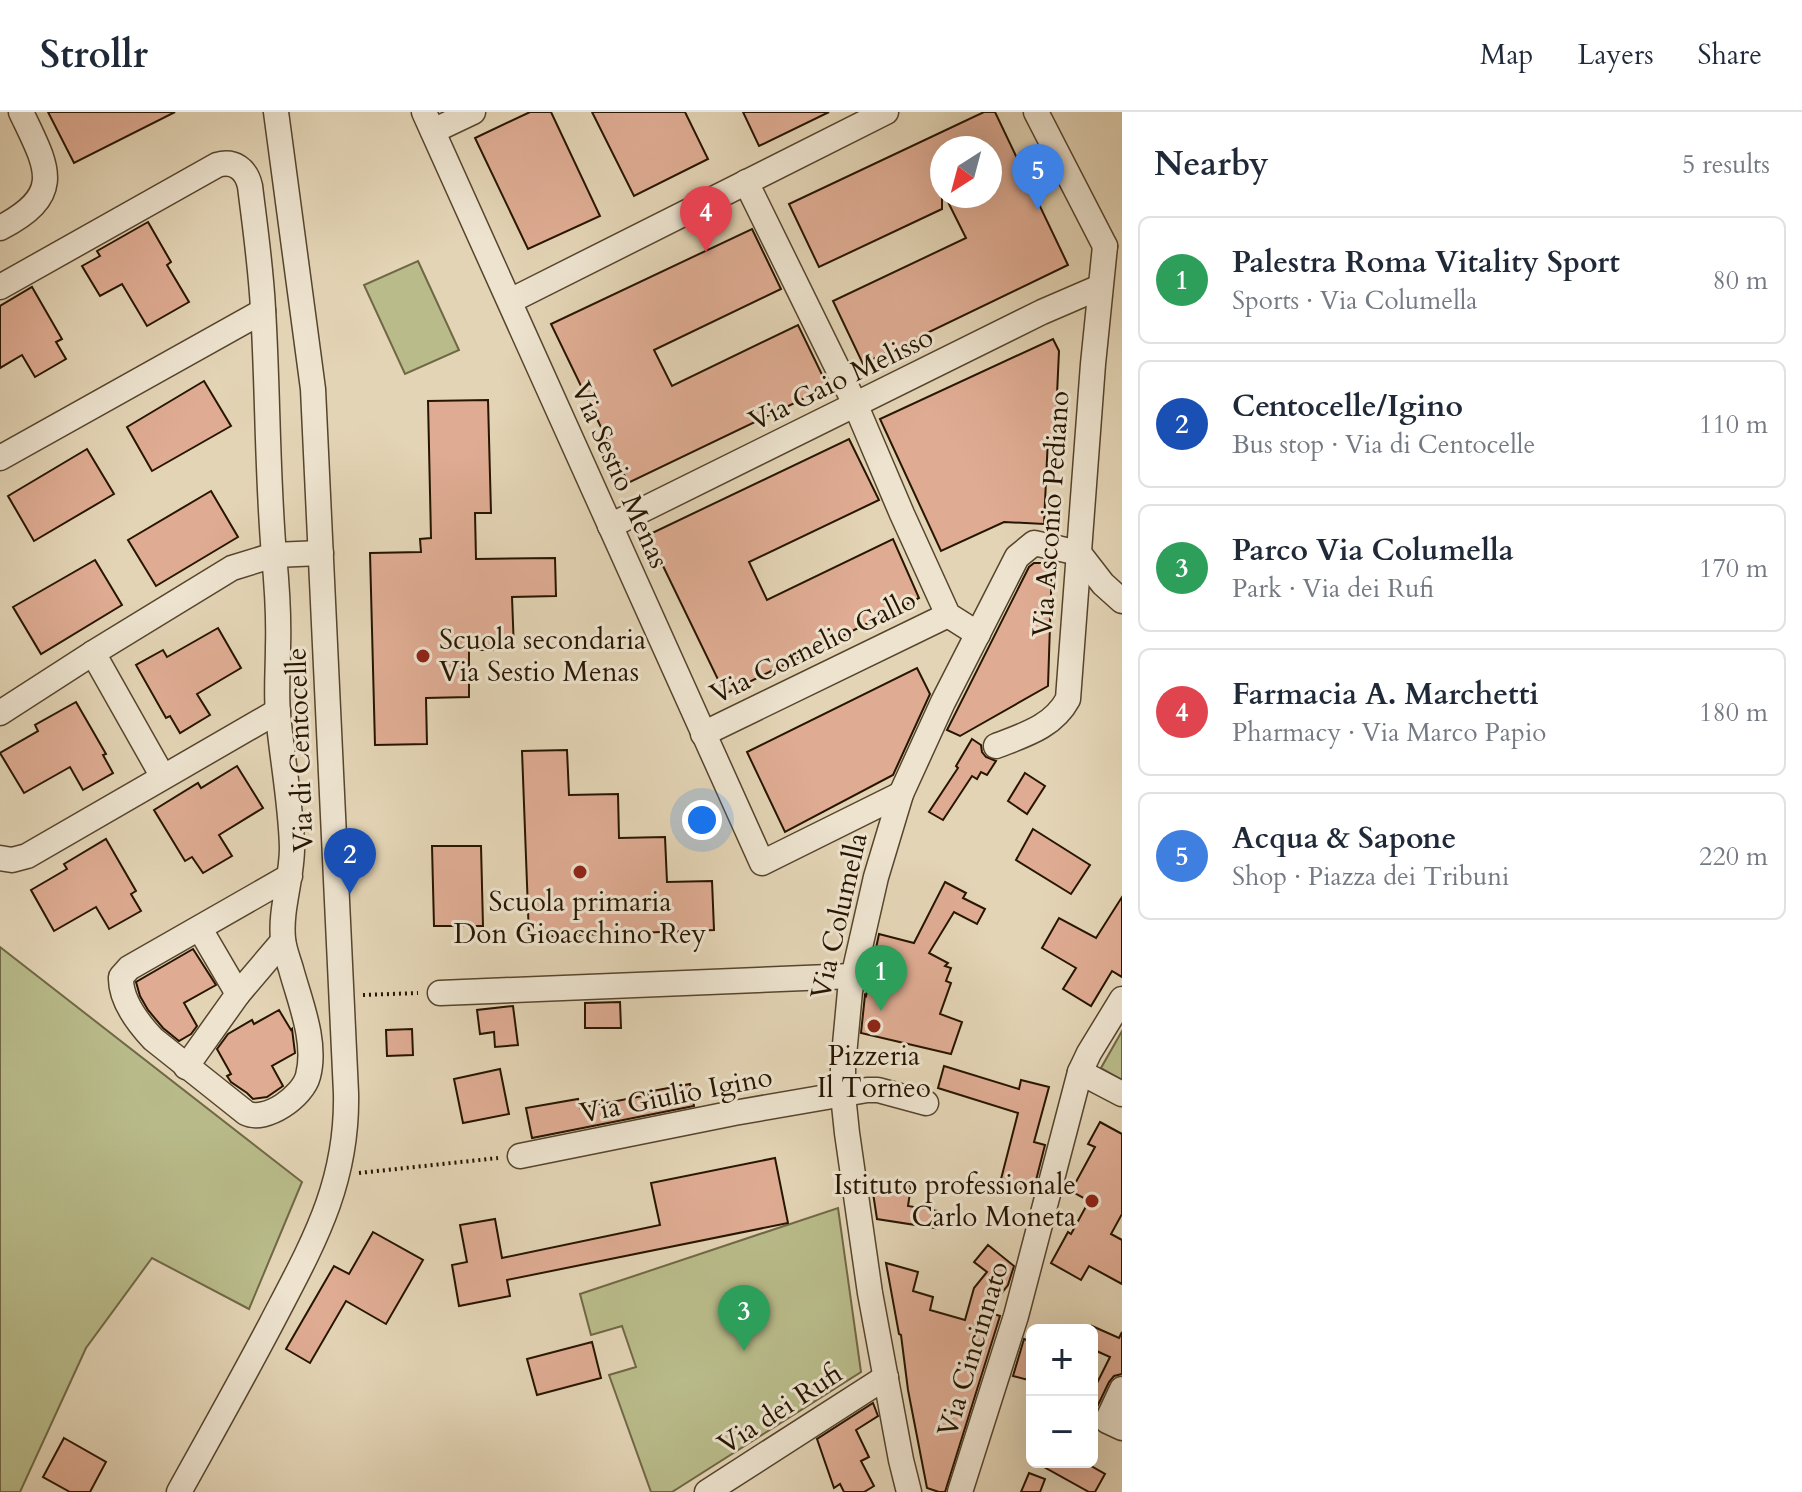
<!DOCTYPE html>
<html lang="en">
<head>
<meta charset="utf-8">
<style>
	:root { --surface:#fff; --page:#f6f6f7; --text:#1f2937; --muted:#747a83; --line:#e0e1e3; --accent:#8f2418 }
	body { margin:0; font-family:Cardo,serif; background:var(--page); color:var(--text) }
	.controls { position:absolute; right:24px; bottom:24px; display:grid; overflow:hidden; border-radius:12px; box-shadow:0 8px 32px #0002 }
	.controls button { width:72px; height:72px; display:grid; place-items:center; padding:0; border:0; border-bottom:2px solid var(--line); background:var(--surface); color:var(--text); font:40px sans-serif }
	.compass { position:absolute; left:930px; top:24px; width:72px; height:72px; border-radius:50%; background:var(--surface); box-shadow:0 8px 32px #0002; rotate:216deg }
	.you { position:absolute; left:702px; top:708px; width:28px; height:28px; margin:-20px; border:6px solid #fff; border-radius:50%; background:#1a73e8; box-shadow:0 0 0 12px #1a73e833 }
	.badge { display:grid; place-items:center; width:52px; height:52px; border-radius:50%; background:var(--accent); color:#fff; font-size:26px; font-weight:700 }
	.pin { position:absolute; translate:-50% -66px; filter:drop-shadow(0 2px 4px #0008) }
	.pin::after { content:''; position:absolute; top:42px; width:28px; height:24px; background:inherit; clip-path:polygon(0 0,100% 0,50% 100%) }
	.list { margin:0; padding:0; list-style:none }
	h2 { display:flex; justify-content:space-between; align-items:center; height:104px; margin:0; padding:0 32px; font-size:34px }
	h2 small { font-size:26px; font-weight:400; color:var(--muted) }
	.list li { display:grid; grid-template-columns:52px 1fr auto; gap:24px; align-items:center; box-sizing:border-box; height:128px; margin:0 16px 16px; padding:0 16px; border:2px solid var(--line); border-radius:12px }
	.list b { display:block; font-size:30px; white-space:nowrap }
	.list p { margin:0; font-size:26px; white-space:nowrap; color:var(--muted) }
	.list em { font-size:26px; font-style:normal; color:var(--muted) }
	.map { position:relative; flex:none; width:1122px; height:1380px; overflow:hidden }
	header { display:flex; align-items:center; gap:48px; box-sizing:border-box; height:112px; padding:0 40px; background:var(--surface); border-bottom:2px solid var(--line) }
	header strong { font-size:38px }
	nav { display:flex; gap:44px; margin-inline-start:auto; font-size:28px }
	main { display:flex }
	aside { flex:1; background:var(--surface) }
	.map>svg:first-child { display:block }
	.green { fill:#b9bb8a; stroke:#706845; stroke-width:2 }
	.building { fill:#dfac93; stroke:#271500; stroke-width:2 }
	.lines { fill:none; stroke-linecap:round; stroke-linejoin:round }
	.minor-casing { stroke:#56452d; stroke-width:27 }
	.path { stroke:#271500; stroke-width:4; stroke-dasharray:2 4; stroke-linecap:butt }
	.minor { stroke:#ede3cf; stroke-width:24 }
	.poi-dot { fill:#8f2418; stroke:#ede3cf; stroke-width:3 }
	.labels { text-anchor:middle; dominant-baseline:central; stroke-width:6; stroke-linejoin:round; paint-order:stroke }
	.street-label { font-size:28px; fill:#271500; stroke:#ede3cf }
	.poi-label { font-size:28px; fill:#271500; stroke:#ede3cf }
</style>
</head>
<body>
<header>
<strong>Strollr</strong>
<nav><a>Map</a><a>Layers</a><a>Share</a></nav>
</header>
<main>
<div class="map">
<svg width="1122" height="1380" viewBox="0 0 1122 1380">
	<rect width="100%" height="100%" fill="#e3d4b5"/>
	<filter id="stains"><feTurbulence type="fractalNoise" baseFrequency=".0025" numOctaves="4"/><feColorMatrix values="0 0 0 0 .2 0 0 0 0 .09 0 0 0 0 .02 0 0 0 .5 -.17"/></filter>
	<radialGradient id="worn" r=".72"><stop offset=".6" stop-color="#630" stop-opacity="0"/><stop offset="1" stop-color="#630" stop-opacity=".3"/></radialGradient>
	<g class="green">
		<polygon points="418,149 459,238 405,262 364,173"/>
		<polygon points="0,835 302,1070 249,1197 152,1146 86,1236 20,1380 0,1380"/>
		<polygon points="1122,919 1122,968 1101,956"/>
		<polygon points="838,1096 861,1260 672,1380 651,1380 609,1263 636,1255 622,1214 591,1223 580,1182"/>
	</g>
	<g class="building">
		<polygon points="48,0 175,0 74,51"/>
		<polygon points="530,0 551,0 600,104 528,137 475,26"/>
		<polygon points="592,0 685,0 708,47 634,84"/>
		<polygon points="743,0 829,0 759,34"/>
		<polygon points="984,0 995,0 1068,153 863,252 833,189 966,126 945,84 990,84 990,36 942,36 942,97 819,155 789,92"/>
		<polygon points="148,110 171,150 167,153 189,190 147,214 122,172 100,184 82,154 100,144 97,139"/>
		<polygon points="752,117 781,177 654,238 672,274 798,213 828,275 628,371 551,212"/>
		<polygon points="32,175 62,227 56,230 66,247 35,265 22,243 0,256 0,194"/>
		<polygon points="1053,227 1059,239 1055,326 1048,326 1044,412 1004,410 941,439 880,307"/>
		<polygon points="204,269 231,314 152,359 127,315"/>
		<polygon points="488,288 491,401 475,401 476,447 555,446 556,484 512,485 514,538 469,538 469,585 426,586 427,632 375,633 370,441 421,440 420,427 431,426 428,289"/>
		<polygon points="849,327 879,388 749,450 767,488 893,427 919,486 725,582 648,423"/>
		<polygon points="87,337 114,382 34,429 8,384"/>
		<polygon points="211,379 238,425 156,474 128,428"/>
		<polygon points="95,448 122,493 41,542 13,495"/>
		<polygon points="1034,451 1052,451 1048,574 960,624 947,618 1029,455"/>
		<polygon points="218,516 241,556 197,582 210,603 180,621 170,604 166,606 136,553 163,538 167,545"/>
		<polygon points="917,556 930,582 893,663 785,720 747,640"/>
		<polygon points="76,590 106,642 103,643 113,661 83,678 70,655 24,681 0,641 38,619 35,613"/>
		<polygon points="972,627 981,633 982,640 986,645 996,649 987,663 981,660 977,667 972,664 943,708 929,700 958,656 956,654"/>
		<polygon points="567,638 569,683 618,682 619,726 665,725 667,770 712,769 714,818 529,825 522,639"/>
		<polygon points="237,654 263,696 219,723 232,744 203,761 192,745 185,749 154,698 198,671 201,676"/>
		<polygon points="1025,661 1045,674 1027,702 1008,689"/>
		<polygon points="1033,717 1090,753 1071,782 1016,748"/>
		<polygon points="106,727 136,779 131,782 141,799 109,817 96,795 54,819 31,778 67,757 64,752"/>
		<polygon points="432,734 481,734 483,814 434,814"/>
		<polygon points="945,770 966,781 963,786 985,797 977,812 954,800 929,841 948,851 945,854 951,856 946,869 951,871 940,902 962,910 951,942 861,921 865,883 866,884 879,822 914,831"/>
		<polygon points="1122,785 1122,865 1112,859 1091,894 1063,877 1076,856 1042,836 1059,806 1096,826"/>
		<polygon points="193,837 216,873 184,891 197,914 191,922 179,929 163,916 148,898 140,884 136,870"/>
		<polygon points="620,890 621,916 585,916 585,891"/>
		<polygon points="513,894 518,933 495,935 494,920 480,922 477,898"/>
		<polygon points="279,898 291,918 292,917 295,941 272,954 283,974 267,985 253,987 247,981 231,970 227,964 231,962 217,937 228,922 252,908 254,912"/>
		<polygon points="412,917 413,943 387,944 386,918"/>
		<polygon points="944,954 1019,977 1021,968 1049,975 1034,1030 1045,1033 1033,1080 1000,1071 1018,1001 938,976"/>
		<polygon points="500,957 509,1002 463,1011 454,967"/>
		<polygon points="690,972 694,994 532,1026 526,996 578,987 580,996 648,983 647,980"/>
		<polygon points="1100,1010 1122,1022 1122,1102 1111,1122 1122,1128 1122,1172 1089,1154 1081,1168 1051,1151 1068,1120 1071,1122 1089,1089 1071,1079 1095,1035 1088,1032"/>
		<polygon points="775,1046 788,1111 507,1168 510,1184 459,1194 452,1153 467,1150 460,1113 495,1107 502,1146 660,1113 651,1071"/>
		<polygon points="871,1068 911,1074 908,1094 938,1099 935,1116 877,1107"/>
		<polygon points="373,1120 423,1148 386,1212 346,1189 310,1251 286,1237 334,1154 349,1162"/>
		<polygon points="988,1133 1014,1154 1008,1173 987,1200 1000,1204 945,1380 939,1380 927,1376 908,1278 901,1223 899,1222 886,1151 918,1160 913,1179 933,1185 930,1198 965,1208 974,1176 987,1160 974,1150"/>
		<polygon points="1092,1214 1119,1226 1122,1220 1122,1262 1114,1264 1109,1270 1097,1295 1092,1292 1092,1281 1110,1245 1092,1237"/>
		<polygon points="1024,1227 1032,1230 1032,1269 1013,1264"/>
		<polygon points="592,1230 601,1266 537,1283 527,1247"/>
		<polygon points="873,1291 878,1304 856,1318 869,1345 861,1349 874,1374 864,1380 844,1380 840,1372 834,1376 817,1327"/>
		<polygon points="64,1326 106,1350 90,1380 70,1380 43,1365"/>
		<polygon points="1035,1350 1084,1350 1105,1362 1095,1380 1089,1380"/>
		<polygon points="1029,1361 1045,1367 1040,1380 1021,1380"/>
	</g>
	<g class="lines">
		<defs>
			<g id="minor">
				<polyline points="424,0 762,751 901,682"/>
				<polyline points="1036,0 1105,134"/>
				<polyline points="433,19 473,0"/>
				<polyline points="746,70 856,294 902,402 948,503 978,522"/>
				<path d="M0 116C66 82 47 55 21 0"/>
				<path d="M0 175 217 53C234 48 246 57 250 74 255 115 261 156 263 197 268 279 267 361 274 443L232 456 93 541 0 601"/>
				<polyline points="510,189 886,0"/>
				<polyline points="0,346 263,199"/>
				<polyline points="610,414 1042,200 1100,175"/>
				<polyline points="93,541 163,665"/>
				<polyline points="703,622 948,503"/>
				<path d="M996 634C1024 623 1053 615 1068 587L1093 252 1105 134"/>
				<polyline points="0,746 12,748 27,744 278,599"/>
				<path d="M290 764 129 856 121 865C120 888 138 911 153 927L246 1001C266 1011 303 984 308 964 317 930 300 890 291 857 288 847 284 837 283 827 280 797 292 767 292 736 291 691 282 647 278 602 276 580 278 557 278 535 279 504 277 474 274 443L321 441"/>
				<polyline points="200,817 238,882"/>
				<polyline points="440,881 853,864"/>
				<polyline points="186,955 238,882 283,829"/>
				<polyline points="1080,960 1122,982"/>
				<polyline points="520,1044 734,1001 867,978 878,978 926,991"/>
				<polyline points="1122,1277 1107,1309 1122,1316"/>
				<path d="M179 1380C210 1324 241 1269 271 1212 312 1133 348 1073 346 981L313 277 276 0"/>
				<polyline points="707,1380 886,1265"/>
				<polyline points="909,1380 901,1348 870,1181 847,1021 843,983 843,954 850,879 876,765 901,682 943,590 1017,445 1034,431 1079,441 1103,472 1122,489"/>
				<polyline points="960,1380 1016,1204 1080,960 1089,941 1122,887"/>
			</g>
		</defs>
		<use href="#minor" class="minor-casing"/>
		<g class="path">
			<polyline points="363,883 418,881"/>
			<polyline points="359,1061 498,1046"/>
		</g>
		<use href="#minor" class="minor"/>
	</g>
	<g class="poi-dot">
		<circle cx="423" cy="544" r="8"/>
		<circle cx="580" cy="760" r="8"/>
		<circle cx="874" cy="914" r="8"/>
		<circle cx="1092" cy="1089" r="8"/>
	</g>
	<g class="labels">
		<g class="street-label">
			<text transform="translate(841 267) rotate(-26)">Via Gaio Melisso</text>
			<text transform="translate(620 363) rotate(66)">Via Sestio Menas</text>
			<text transform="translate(1051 402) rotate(-86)">Via Asconio Pediano</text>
			<text transform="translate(813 535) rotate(-26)">Via Cornelio Gallo</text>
			<text transform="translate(300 638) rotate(-92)">Via di Centocelle</text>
			<text transform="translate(839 804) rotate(-77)">Via Columella</text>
			<text transform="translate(676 983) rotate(-11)">Via Giulio Igino</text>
			<text transform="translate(973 1237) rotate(-73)">Via Cincinnato</text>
			<text transform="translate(780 1297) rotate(-33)">Via dei Rufi</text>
		</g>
		<g class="poi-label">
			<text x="439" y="528" text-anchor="start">Scuola secondaria<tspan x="439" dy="32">Via Sestio Menas</tspan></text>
			<text x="580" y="790">Scuola primaria<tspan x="580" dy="32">Don Gioacchino Rey</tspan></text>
			<text x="874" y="944">Pizzeria<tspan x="874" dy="32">Il Torneo</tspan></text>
			<text x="1076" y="1073" text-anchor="end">Istituto professionale<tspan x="1076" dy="32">Carlo Moneta</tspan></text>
		</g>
	</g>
	<rect width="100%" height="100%" filter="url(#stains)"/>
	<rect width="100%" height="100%" fill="url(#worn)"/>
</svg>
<div class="controls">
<button>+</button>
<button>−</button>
</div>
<svg class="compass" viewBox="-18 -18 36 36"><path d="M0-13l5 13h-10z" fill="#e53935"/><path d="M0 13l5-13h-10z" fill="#747a83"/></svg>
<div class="you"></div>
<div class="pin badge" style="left:881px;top:899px;background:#2e9e5b">1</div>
<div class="pin badge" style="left:350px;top:782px;background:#1a4fb4">2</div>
<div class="pin badge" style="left:744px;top:1239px;background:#2e9e5b">3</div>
<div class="pin badge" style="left:706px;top:140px;background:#e0444e">4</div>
<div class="pin badge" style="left:1038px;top:98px;background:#3f7fe0">5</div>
</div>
<aside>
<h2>Nearby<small>5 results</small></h2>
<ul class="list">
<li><span class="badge" style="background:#2e9e5b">1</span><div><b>Palestra Roma Vitality Sport</b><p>Sports · Via Columella</p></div><em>80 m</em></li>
<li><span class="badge" style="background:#1a4fb4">2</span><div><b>Centocelle/Igino</b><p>Bus stop · Via di Centocelle</p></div><em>110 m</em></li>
<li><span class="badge" style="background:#2e9e5b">3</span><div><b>Parco Via Columella</b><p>Park · Via dei Rufi</p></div><em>170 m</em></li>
<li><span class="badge" style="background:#e0444e">4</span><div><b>Farmacia A. Marchetti</b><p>Pharmacy · Via Marco Papio</p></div><em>180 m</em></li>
<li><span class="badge" style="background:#3f7fe0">5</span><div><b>Acqua &amp; Sapone</b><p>Shop · Piazza dei Tribuni</p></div><em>220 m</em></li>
</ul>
</aside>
</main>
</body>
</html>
